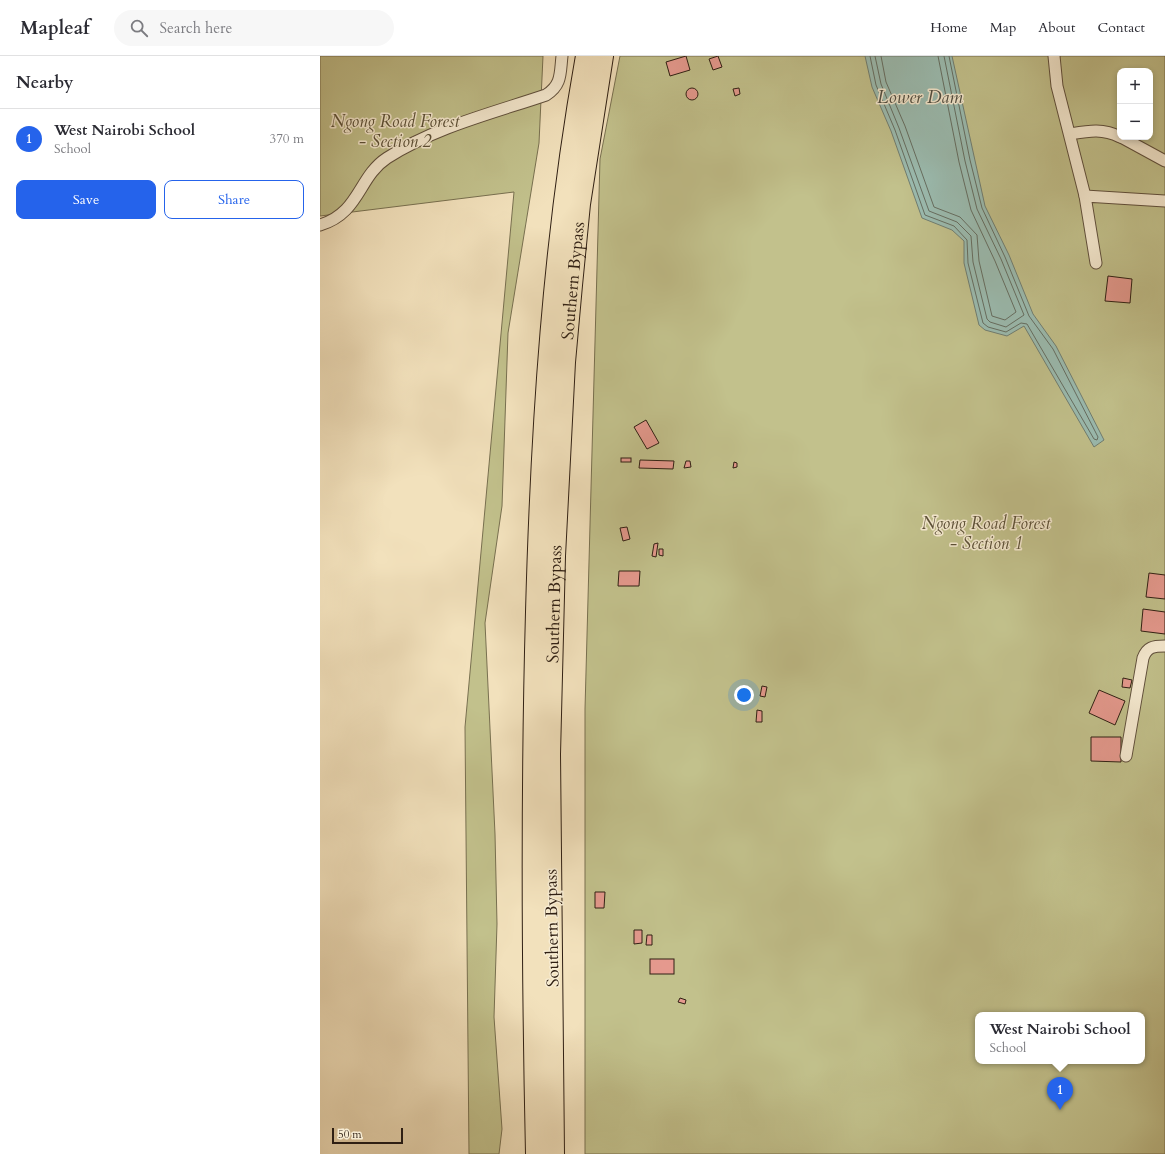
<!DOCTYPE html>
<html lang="en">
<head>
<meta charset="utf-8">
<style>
	:root { --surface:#fff; --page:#f7f7f7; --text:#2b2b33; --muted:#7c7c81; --line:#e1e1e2; --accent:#2563eb }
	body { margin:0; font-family:Cardo,serif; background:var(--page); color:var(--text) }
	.controls { position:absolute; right:12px; top:12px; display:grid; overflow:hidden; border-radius:8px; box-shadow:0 2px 6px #0003 }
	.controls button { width:36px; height:36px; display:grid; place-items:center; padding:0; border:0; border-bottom:1px solid var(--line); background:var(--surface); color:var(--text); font:20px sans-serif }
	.scale { position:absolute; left:12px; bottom:10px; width:71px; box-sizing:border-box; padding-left:4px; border:2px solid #2f1f13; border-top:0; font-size:11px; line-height:14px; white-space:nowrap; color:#2f1f13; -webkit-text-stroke:3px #f7ecd3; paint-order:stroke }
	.you { position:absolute; left:424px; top:639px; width:14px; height:14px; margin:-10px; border:3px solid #fff; border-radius:50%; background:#1a73e8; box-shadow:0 0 0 6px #1a73e833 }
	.badge { display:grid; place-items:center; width:26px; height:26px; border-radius:50%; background:var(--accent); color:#fff; font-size:13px; font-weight:700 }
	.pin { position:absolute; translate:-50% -33px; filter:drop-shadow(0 1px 2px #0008) }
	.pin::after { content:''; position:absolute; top:21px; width:14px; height:12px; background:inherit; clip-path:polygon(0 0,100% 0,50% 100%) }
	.popup { position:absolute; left:655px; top:956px; width:170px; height:52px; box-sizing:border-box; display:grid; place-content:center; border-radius:8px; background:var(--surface); filter:drop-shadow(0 1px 3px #0005); font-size:13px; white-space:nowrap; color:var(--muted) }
	.popup b { font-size:15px; color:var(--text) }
	.popup::after { content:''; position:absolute; left:50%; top:100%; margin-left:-8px; border:8px solid transparent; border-top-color:var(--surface) }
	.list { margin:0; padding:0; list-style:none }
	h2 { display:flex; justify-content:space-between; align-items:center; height:52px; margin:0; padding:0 16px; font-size:17px }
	h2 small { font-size:13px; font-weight:400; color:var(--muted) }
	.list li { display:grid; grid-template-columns:26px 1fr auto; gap:12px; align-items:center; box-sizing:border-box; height:60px; padding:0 16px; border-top:1px solid var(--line) }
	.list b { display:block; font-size:15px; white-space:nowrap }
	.list p { margin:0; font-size:13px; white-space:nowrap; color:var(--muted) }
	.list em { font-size:13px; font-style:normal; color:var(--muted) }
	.actions { display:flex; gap:8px; padding:12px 16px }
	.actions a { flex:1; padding:9px 0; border:1px solid var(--accent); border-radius:8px; text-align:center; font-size:14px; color:var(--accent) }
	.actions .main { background:var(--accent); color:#fff }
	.icon { flex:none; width:22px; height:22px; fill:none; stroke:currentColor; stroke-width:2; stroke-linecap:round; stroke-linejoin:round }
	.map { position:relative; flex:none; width:845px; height:1098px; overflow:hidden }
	header { display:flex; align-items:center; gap:24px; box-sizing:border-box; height:56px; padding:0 20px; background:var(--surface); border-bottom:1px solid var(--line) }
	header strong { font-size:19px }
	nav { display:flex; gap:22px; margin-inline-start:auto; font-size:14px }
	.search { width:280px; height:36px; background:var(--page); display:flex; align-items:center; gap:10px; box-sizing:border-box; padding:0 14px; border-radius:22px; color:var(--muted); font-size:15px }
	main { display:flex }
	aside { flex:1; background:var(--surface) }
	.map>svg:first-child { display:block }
	.green { fill:#c2c18c; stroke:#787050; fill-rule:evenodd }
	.water { fill:#9bbdb2; stroke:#707e72 }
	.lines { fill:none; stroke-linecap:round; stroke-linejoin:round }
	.shore { stroke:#656e62; stroke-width:1 }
	.building { fill:#e69a8f; stroke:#2f1f13 }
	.street-casing { stroke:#60503d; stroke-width:13 }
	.highway-casing { stroke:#2f1f13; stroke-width:22 }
	.street { stroke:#f7ecd3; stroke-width:11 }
	.highway { stroke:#f2e1bc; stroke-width:20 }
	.labels { text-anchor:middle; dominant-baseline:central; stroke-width:3; stroke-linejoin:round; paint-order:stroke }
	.park-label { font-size:17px; font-style:italic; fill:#5b5037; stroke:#f7ecd3 }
	.street-label { font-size:17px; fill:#2f1f13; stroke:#f7ecd3 }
	.water-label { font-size:18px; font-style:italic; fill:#4f4e43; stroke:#f7ecd3 }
</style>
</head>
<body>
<header>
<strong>Mapleaf</strong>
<div class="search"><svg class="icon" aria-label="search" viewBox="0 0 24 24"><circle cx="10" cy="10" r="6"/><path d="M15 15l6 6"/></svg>Search here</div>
<nav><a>Home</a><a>Map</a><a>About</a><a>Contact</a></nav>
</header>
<main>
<aside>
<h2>Nearby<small></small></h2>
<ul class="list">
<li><span class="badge">1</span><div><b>West Nairobi School</b><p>School</p></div><em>370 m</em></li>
</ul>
<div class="actions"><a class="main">Save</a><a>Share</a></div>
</aside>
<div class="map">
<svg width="845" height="1098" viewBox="0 0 845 1098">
	<rect width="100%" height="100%" fill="#f2e1bc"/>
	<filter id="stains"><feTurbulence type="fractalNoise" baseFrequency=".005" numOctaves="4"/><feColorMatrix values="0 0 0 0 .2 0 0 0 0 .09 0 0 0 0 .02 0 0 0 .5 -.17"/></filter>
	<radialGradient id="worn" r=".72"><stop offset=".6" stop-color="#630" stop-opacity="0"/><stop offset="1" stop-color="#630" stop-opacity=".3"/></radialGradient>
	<g class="green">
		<polygon points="0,0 223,0 219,87 188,277 182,450 165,567 175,778 177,868 174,961 182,1073 179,1098 149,1098 145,671 194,136 0,160"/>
		<path d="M300 0H845V1098H265V653L280 103ZM800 15H830V81H800ZM658 959H822V1005H658Z"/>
	</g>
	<polygon class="water" points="545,0 632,0 665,150 689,199 713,258 736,290 784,384 774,391 704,270 687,280 665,274 659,269 644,207 644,185 632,174 602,162 571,75 552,31"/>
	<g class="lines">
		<g class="shore">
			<polyline points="550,0 556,29 575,74 605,159 634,170 647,184 648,207 663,267 668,271 686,276 701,267 707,268 774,383 777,384 778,381 733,293 709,260 685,201 662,152 650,104 629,0"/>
			<polyline points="555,0 561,28 579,72 609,155 637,166 651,180 653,206 667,263 670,266 686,271 704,259 681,203 657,153 645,105 624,0"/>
			<polyline points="561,0 566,26 585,70 614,151 640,161 657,179 659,205 672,260 685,264 696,256 675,205 651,154 639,106 618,0"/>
		</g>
	</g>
	<g class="building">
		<polygon points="366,0 370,14 350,20 346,6"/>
		<polygon points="398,0 402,11 393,14 389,3"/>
		<polygon points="419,32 420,38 415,40 413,33"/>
		<circle cx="372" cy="38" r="6"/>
		<polygon points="788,220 812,223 810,247 785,245"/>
		<polygon points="326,364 339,387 327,393 314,371"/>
		<rect x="301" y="402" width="10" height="4"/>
		<polygon points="320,404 354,405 353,413 319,412"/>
		<polygon points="366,405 370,405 371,411 364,412"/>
		<polygon points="414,406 417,407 417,411 413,412"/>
		<polygon points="307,471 310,483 303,485 300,472"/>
		<polygon points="338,487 336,501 332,500 334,488"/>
		<polygon points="339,493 343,493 343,500 339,499"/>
		<polygon points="299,515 320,515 319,530 298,530"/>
		<polygon points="829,517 845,519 845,543 826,541"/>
		<polygon points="823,553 845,556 845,578 821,575"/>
		<polygon points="803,622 812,624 810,632 802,631"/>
		<polygon points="442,630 447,631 445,641 440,640"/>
		<polygon points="779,634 805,645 795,669 769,657"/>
		<polygon points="437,654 442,655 442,666 436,666"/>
		<polygon points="771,681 801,681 801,706 771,705"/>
		<polygon points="275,836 285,836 284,852 275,852"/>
		<polygon points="314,874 322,874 322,887 314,888"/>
		<polygon points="327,879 332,879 332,889 326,889"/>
		<rect x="330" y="903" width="24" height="15"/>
		<polygon points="360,942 366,944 365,948 358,946"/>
	</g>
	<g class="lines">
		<defs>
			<g id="street">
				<polyline points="734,0 737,30 765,140"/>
				<path d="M750 78C768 75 783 72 800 81"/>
				<polyline points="801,81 845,105"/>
				<path d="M0 169C40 157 38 121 67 102 115 71 173 57 226 39 242 29 240 17 242 0"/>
				<polyline points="776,207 765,140 845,145"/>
				<path d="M806 700 823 602C827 591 833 590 845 590"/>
			</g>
			<g id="highway">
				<path d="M216 1098C212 917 211 737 216 556 221 370 233 183 266 0"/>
				<path id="s1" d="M234 1098 230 698 235 500 245 306 252 229 260 148 283 0"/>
			</g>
		</defs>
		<use href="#street" class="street-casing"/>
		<use href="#highway" class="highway-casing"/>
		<use href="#street" class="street"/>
		<use href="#highway" class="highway"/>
	</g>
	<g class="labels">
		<g class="park-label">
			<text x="75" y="65">Ngong Road Forest<tspan x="75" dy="20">- Section 2</tspan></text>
			<text x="666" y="467">Ngong Road Forest<tspan x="666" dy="20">- Section 1</tspan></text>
		</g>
		<g class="street-label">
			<text stroke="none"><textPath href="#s1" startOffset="874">Southern Bypass</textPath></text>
			<text stroke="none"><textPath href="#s1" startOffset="550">Southern Bypass</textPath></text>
			<text transform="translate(232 872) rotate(-91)">Southern Bypass</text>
		</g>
		<g class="water-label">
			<text x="600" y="41">Lower Dam</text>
		</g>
	</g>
	<rect width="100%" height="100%" filter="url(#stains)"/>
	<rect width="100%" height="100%" fill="url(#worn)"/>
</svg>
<div class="controls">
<button>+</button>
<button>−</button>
</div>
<div class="scale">50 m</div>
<div class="you"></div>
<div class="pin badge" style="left:740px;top:1054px">1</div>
<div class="popup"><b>West Nairobi School</b>School</div>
</div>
</main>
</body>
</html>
